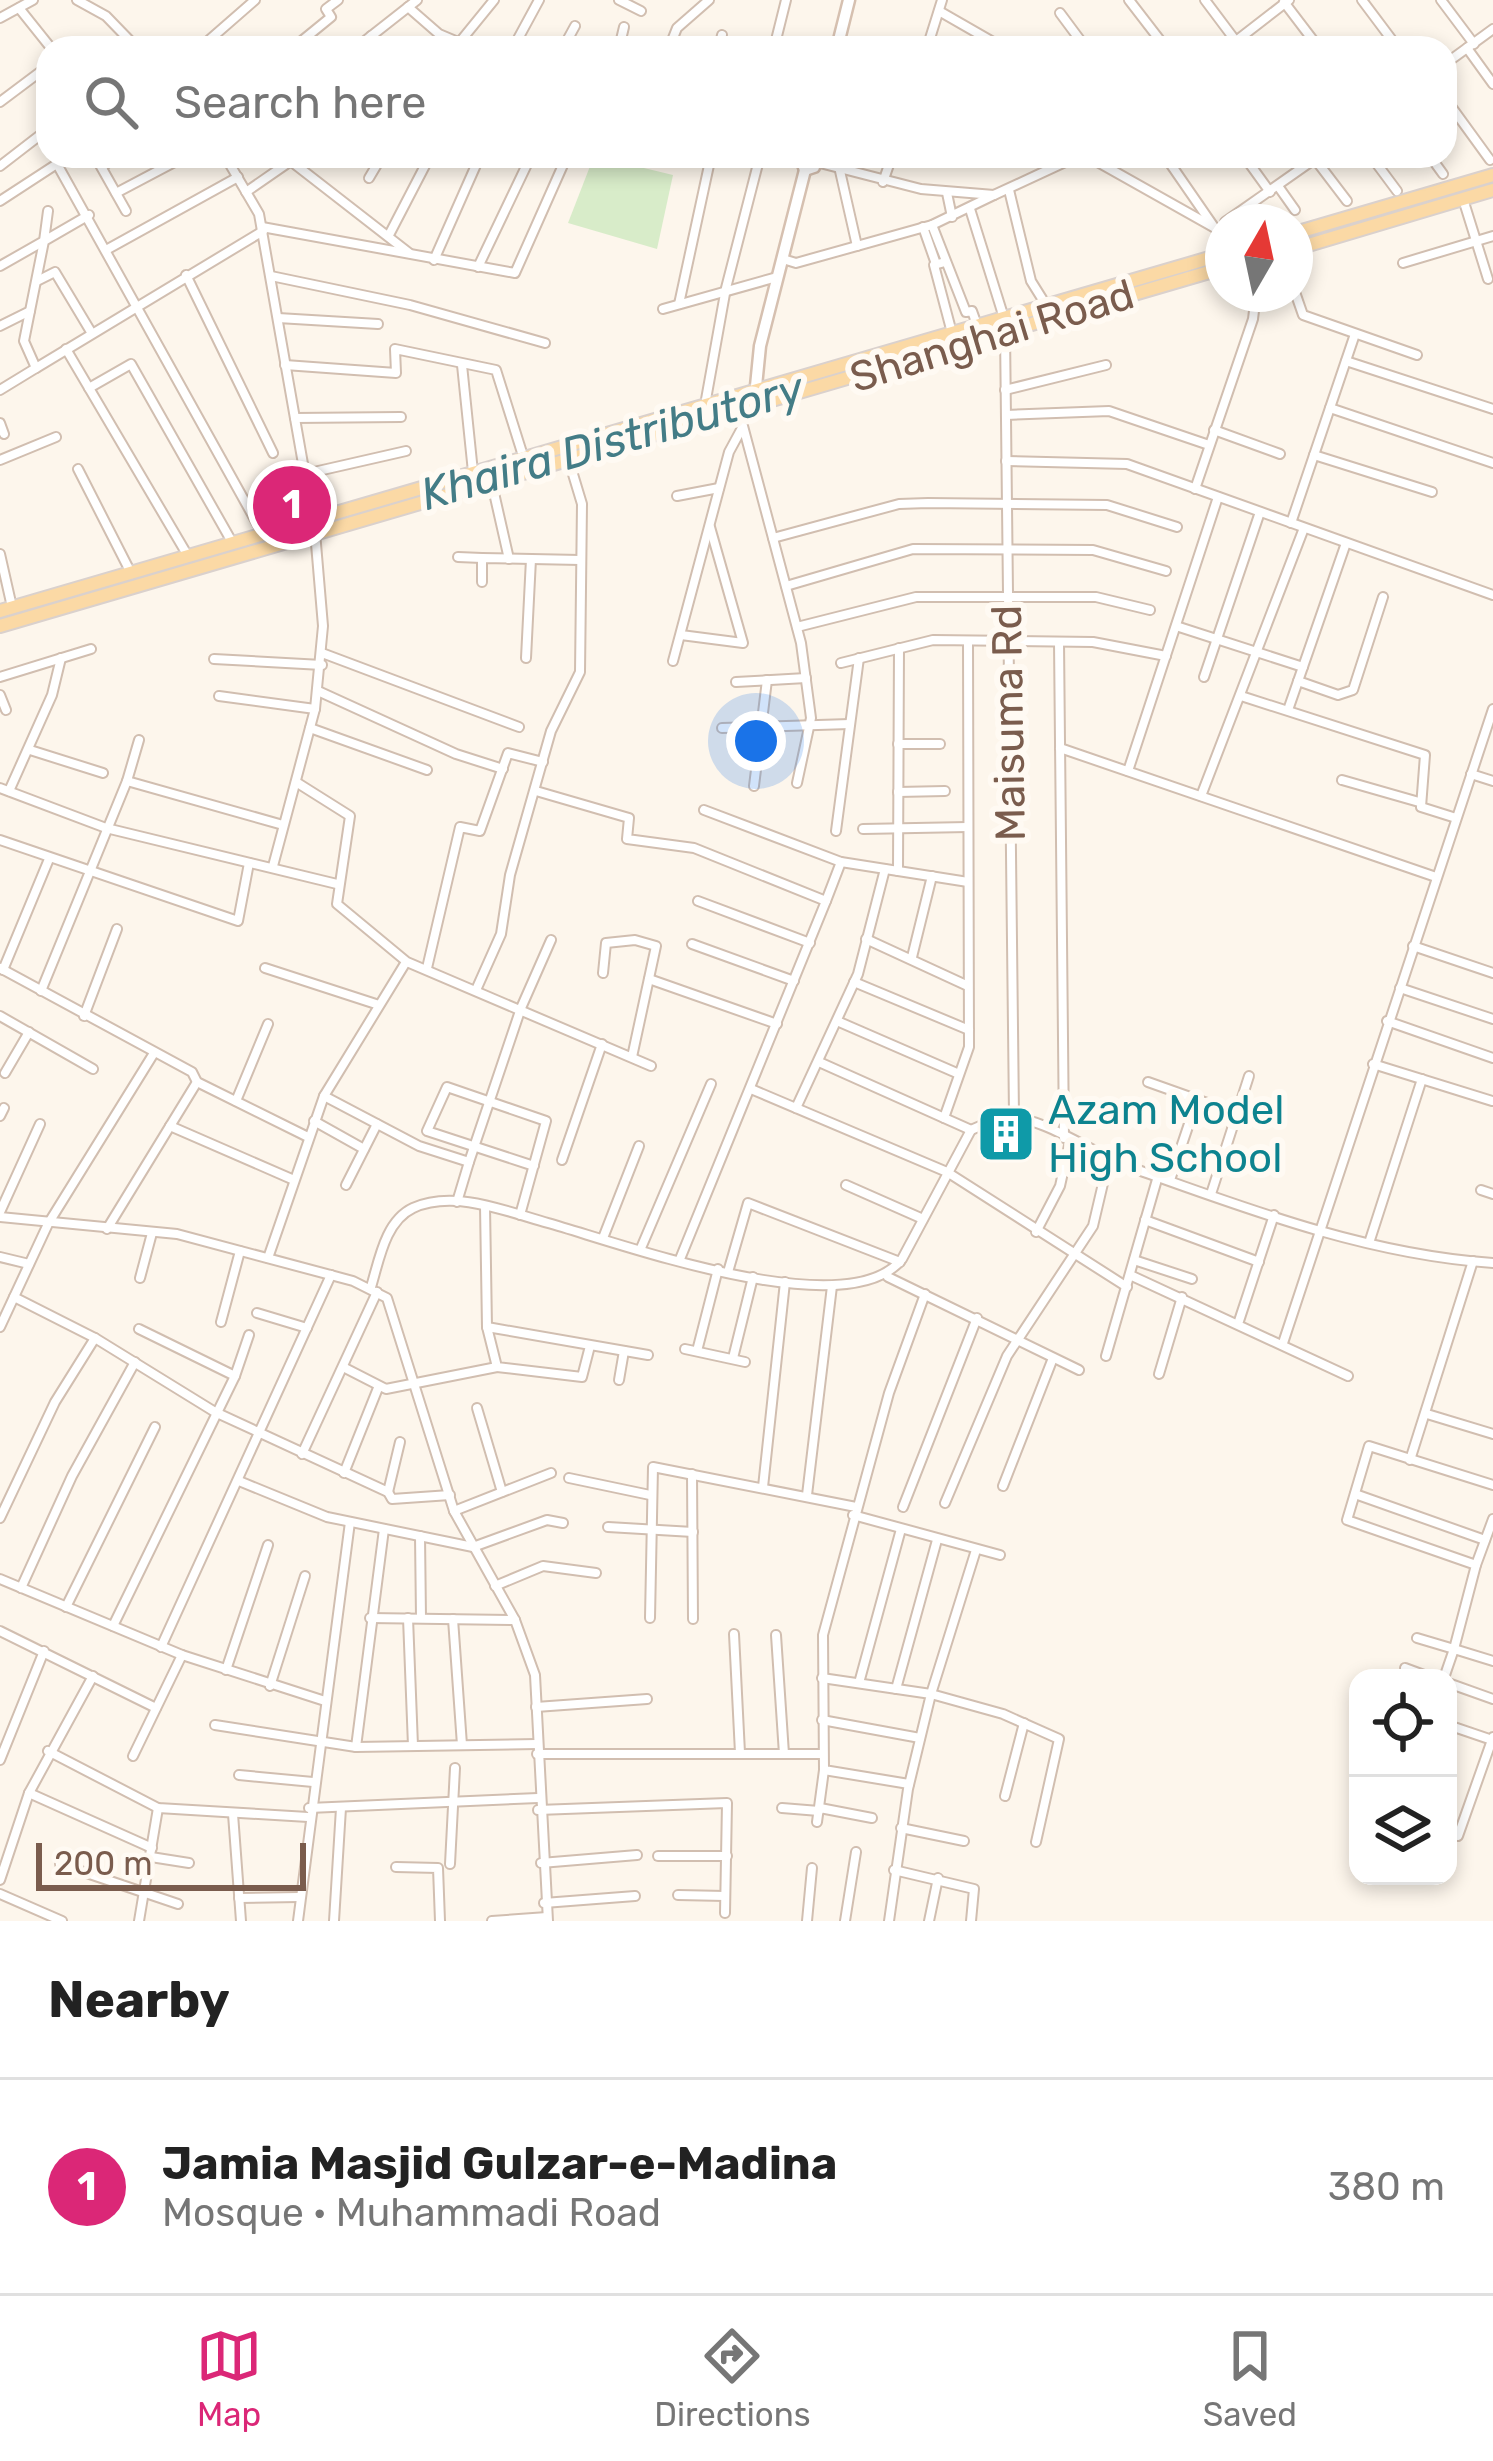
<!DOCTYPE html>
<html lang="en">
<head>
<meta charset="utf-8">
<style>
	:root { --surface:#fff; --page:#f6f6f6; --text:#222; --muted:#767676; --line:#e0e0e0; --accent:#db2777 }
	body { margin:0; font-family:Rubik,sans-serif; background:var(--page); color:var(--text) }
	.controls { position:absolute; right:36px; bottom:36px; display:grid; overflow:hidden; border-radius:24px; box-shadow:0 6px 18px #0003 }
	.controls button { width:108px; height:108px; display:grid; place-items:center; padding:0; border:0; border-bottom:3px solid var(--line); background:var(--surface); color:var(--text); font:60px sans-serif }
	.compass { position:absolute; left:1205px; top:204px; width:108px; height:108px; border-radius:50%; background:var(--surface); box-shadow:0 6px 18px #0003; rotate:9deg }
	.scale { position:absolute; left:36px; bottom:30px; width:270px; box-sizing:border-box; padding-left:12px; border:6px solid #7a5c4d; border-top:0; font-size:33px; line-height:42px; white-space:nowrap; color:#7a5c4d; -webkit-text-stroke:9px #fffaf3; paint-order:stroke }
	.you { position:absolute; left:756px; top:741px; width:42px; height:42px; margin:-30px; border:9px solid #fff; border-radius:50%; background:#1a73e8; box-shadow:0 0 0 18px #1a73e833 }
	.badge { display:grid; place-items:center; width:78px; height:78px; border-radius:50%; background:var(--accent); color:#fff; font-size:39px; font-weight:700 }
	.pin { position:absolute; translate:-50% -50%; border:6px solid #fff; box-shadow:0 3px 12px #0006 }
	.list { margin:0; padding:0; list-style:none }
	h2 { display:flex; justify-content:space-between; align-items:center; height:156px; margin:0; padding:0 48px; font-size:51px }
	h2 small { font-size:39px; font-weight:400; color:var(--muted) }
	.list li { display:grid; grid-template-columns:78px 1fr auto; gap:36px; align-items:center; box-sizing:border-box; height:216px; padding:0 48px; border-top:3px solid var(--line) }
	.list b { display:block; font-size:45px; white-space:nowrap }
	.list p { margin:0; font-size:39px; white-space:nowrap; color:var(--muted) }
	.list em { font-size:39px; font-style:normal; color:var(--muted) }
	.icon { flex:none; width:66px; height:66px; fill:none; stroke:currentColor; stroke-width:2; stroke-linecap:round; stroke-linejoin:round }
	.map { position:relative; flex:none; width:1493px; height:1921px; overflow:hidden }
	.search { position:absolute; background:var(--surface); box-shadow:0 6px 18px #0003; left:36px; right:36px; top:36px; height:132px; display:flex; align-items:center; gap:30px; box-sizing:border-box; padding:0 42px; border-radius:36px; color:var(--muted); font-size:45px }
	.sheet { height:372px; background:var(--surface) }
	nav { display:flex; justify-content:space-around; align-items:center; box-sizing:border-box; height:168px; border-top:3px solid var(--line); background:var(--surface); font-size:33px; color:var(--muted) }
	nav a { display:grid; justify-items:center; gap:6px }
	nav .on { color:var(--accent) }
	.map>svg:first-child { display:block }
	.green { fill:#d8ecc9 }
	.lines { fill:none; stroke-linecap:round; stroke-linejoin:round }
	.stream { stroke:#a5d3da; stroke-width:3 }
	.street-casing { stroke:#d1beb0; stroke-width:12 }
	.secondary-casing { stroke:#d6c0b0; stroke-width:15 }
	.primary-casing { stroke:#dad1cd; stroke-width:16 }
	.street { stroke:#fff; stroke-width:8 }
	.secondary { stroke:#fff; stroke-width:10 }
	.primary { stroke:#fbd9a5; stroke-width:12 }
	.labels { text-anchor:middle; dominant-baseline:central; stroke-width:12; stroke-linejoin:round; paint-order:stroke }
	.street-label { font-size:42px; fill:#7a5c4d; stroke:#fffaf3 }
	.culture-label { font-size:42px; fill:#0d838f; stroke:#fffaf3; text-anchor:start }
	.water-label { font-size:45px; font-style:italic; fill:#437c86; stroke:#fffaf3 }
</style>
</head>
<body>
<div class="map">
<svg width="1493" height="1921" viewBox="0 0 1493 1921">
	<rect width="100%" height="100%" fill="#fdf6ec"/>
	<polygon class="green" points="594,156 673,175 657,249 568,223"/>
	<g class="lines">
		<g class="stream">
			<polyline points="1437,198 1493,181"/>
			<polyline points="1295,241 1399,209"/>
			<polyline points="1092,299 1223,261"/>
			<polyline points="632,435 1054,310"/>
		</g>
		<defs>
			<g id="street">
				<polyline points="77,0 106,16 137,48"/>
				<polyline points="619,0 641,11"/>
				<polyline points="1129,0 1166,48"/>
				<polyline points="1205,0 1241,48"/>
				<polyline points="1362,0 1398,48"/>
				<polyline points="1441,0 1474,44"/>
				<polyline points="1284,2 1319,48"/>
				<polyline points="408,7 439,34 472,48"/>
				<polyline points="19,8 51,48"/>
				<polyline points="939,11 1000,46"/>
				<polyline points="1060,13 1086,48"/>
				<polyline points="0,18 33,0"/>
				<polyline points="371,36 385,48"/>
				<polyline points="459,43 494,0"/>
				<polyline points="200,48 255,0"/>
				<polyline points="293,48 331,17 326,9 338,0"/>
				<polyline points="356,48 417,0"/>
				<polyline points="513,48 539,0"/>
				<polyline points="563,48 575,26"/>
				<polyline points="619,48 624,27"/>
				<polyline points="669,48 677,28 709,0"/>
				<polyline points="719,48 722,35"/>
				<polyline points="774,48 786,0"/>
				<polyline points="927,48 942,0"/>
				<polyline points="1227,48 1289,0"/>
				<polyline points="1467,48 1493,84"/>
				<polyline points="1445,64 1493,29"/>
				<polyline points="1445,98 1490,160"/>
				<polyline points="0,102 48,66"/>
				<polyline points="95,156 126,211"/>
				<polyline points="225,156 259,214 315,532 323,626 315,709 273,866"/>
				<polyline points="780,156 798,159"/>
				<polyline points="1087,156 1215,228"/>
				<polyline points="1165,156 1214,227"/>
				<polyline points="1244,156 1270,192"/>
				<polyline points="1371,156 1397,191"/>
				<polyline points="1430,156 1443,174"/>
				<polyline points="1315,159 1347,201"/>
				<polyline points="292,162 409,253"/>
				<polyline points="816,162 921,189 994,195 1078,156"/>
				<polyline points="57,164 263,534"/>
				<polyline points="0,166 48,129"/>
				<polyline points="102,167 116,156"/>
				<polyline points="840,171 857,246"/>
				<polyline points="369,178 382,156"/>
				<polyline points="883,182 892,156"/>
				<polyline points="1278,186 1295,210"/>
				<polyline points="1009,190 1031,281 1046,305"/>
				<polyline points="246,192 298,156"/>
				<polyline points="116,193 186,156"/>
				<polyline points="947,193 952,217"/>
				<polyline points="1463,199 1488,279"/>
				<polyline points="0,201 69,156"/>
				<polyline points="970,209 1004,318"/>
				<polyline points="1225,222 1319,156"/>
				<polyline points="932,225 966,312 972,311 977,325"/>
				<polyline points="262,227 515,273 567,156"/>
				<polyline points="923,227 936,264"/>
				<polyline points="389,235 430,156"/>
				<polyline points="106,250 238,177"/>
				<polyline points="783,259 796,263 932,225 994,195"/>
				<polyline points="434,260 480,156"/>
				<polyline points="945,262 934,265 952,333"/>
				<polyline points="1403,263 1493,236"/>
				<polyline points="0,266 44,241 48,211"/>
				<polyline points="478,267 531,156"/>
				<polyline points="186,275 273,453"/>
				<polyline points="271,276 410,305 545,343"/>
				<polyline points="37,281 55,272 91,332"/>
				<polyline points="1295,292 1303,315 1417,355"/>
				<polyline points="679,304 711,156"/>
				<polyline points="663,309 777,277"/>
				<polyline points="30,311 24,341 36,368 263,231"/>
				<polyline points="278,318 378,324"/>
				<polyline points="0,326 30,311 44,241 89,215"/>
				<polyline points="1005,332 1014,1115"/>
				<polyline points="66,349 188,556"/>
				<polyline points="1346,361 1493,409"/>
				<polyline points="285,365 396,373 395,349 496,370 524,459"/>
				<polyline points="462,365 473,472"/>
				<polyline points="89,388 131,364 232,542"/>
				<polyline points="0,390 36,368"/>
				<polyline points="1005,390 1106,365"/>
				<polyline points="705,405 726,288 760,156"/>
				<polyline points="1330,408 1493,463"/>
				<polyline points="739,411 801,643 811,718 797,783"/>
				<polyline points="1006,415 1109,411 1209,445"/>
				<polyline points="295,418 401,417"/>
				<polyline points="0,423 4,434"/>
				<polyline points="1214,430 1280,454"/>
				<polyline points="1314,455 1432,492"/>
				<polyline points="0,460 56,437"/>
				<polyline points="1006,461 1127,464 1493,595"/>
				<polyline points="78,469 131,573"/>
				<polyline points="305,474 406,451"/>
				<polyline points="492,484 509,559"/>
				<polyline points="1195,489 1253,319 1256,294"/>
				<polyline points="677,496 719,488"/>
				<polyline points="1291,523 1355,334"/>
				<polyline points="773,538 899,504 928,503 1107,505 1177,527"/>
				<polyline points="0,554 12,607"/>
				<polyline points="458,557 482,558"/>
				<polyline points="482,582 482,558 580,560"/>
				<polyline points="786,586 913,549 1093,550 1166,571"/>
				<polyline points="1176,626 1303,667"/>
				<polyline points="797,627 916,597 1096,597 1150,610"/>
				<polyline points="681,635 743,643 710,527"/>
				<polyline points="1059,642 1064,1138"/>
				<polyline points="322,653 519,727"/>
				<polyline points="526,658 531,559"/>
				<polyline points="214,659 322,665"/>
				<polyline points="673,661 729,452 742,428"/>
				<polyline points="841,663 933,640 1093,642 1166,656"/>
				<polyline points="0,677 91,649"/>
				<polyline points="1204,677 1260,512"/>
				<polyline points="1298,681 1338,695 1353,690 1383,597"/>
				<polyline points="736,682 806,678"/>
				<polyline points="318,691 456,754 503,769"/>
				<polyline points="0,695 6,710"/>
				<polyline points="219,696 315,709"/>
				<polyline points="1241,696 1425,755 1421,807 1456,818"/>
				<polyline points="1288,710 1346,543"/>
				<polyline points="310,728 427,770"/>
				<polyline points="722,728 850,724"/>
				<polyline points="139,740 127,781 283,825"/>
				<polyline points="898,744 940,744"/>
				<polyline points="1060,748 1436,877"/>
				<polyline points="30,750 103,773"/>
				<polyline points="1128,771 1218,497"/>
				<polyline points="1471,774 1493,781"/>
				<polyline points="1342,780 1419,802"/>
				<polyline points="296,782 350,816 337,904 407,962 651,1066"/>
				<polyline points="754,786 767,680"/>
				<polyline points="0,788 106,828 337,884"/>
				<polyline points="9,791 52,695 61,658"/>
				<polyline points="536,791 629,818 627,839 694,848 826,901 841,862"/>
				<polyline points="898,792 945,791"/>
				<polyline points="1201,796 1304,528"/>
				<polyline points="704,810 841,862 968,882"/>
				<polyline points="863,829 968,827"/>
				<polyline points="836,831 859,658"/>
				<polyline points="0,840 238,921 249,863"/>
				<polyline points="898,871 899,648"/>
				<polyline points="698,901 810,943"/>
				<polyline points="866,939 968,986"/>
				<polyline points="692,944 794,981"/>
				<polyline points="1413,946 1493,973"/>
				<polyline points="912,957 932,876"/>
				<polyline points="0,968 192,1072 197,1082 308,1137"/>
				<polyline points="265,968 379,1005"/>
				<polyline points="427,968 460,827 480,831 508,753 543,762"/>
				<polyline points="3,970 49,859"/>
				<polyline points="603,973 606,943 635,940 656,946 632,1057"/>
				<polyline points="649,979 777,1024"/>
				<polyline points="854,982 969,1030"/>
				<polyline points="1400,988 1493,1019"/>
				<polyline points="476,990 501,934 510,875 551,731 580,672 582,504 569,461"/>
				<polyline points="41,991 127,781"/>
				<polyline points="0,1016 93,1069"/>
				<polyline points="84,1016 117,929"/>
				<polyline points="837,1021 959,1074"/>
				<polyline points="1387,1021 1493,1058"/>
				<polyline points="819,1062 971,1130"/>
				<polyline points="1373,1064 1492,1101"/>
				<polyline points="5,1073 29,1032"/>
				<polyline points="1148,1082 1238,1114"/>
				<polyline points="751,1089 947,1172 1127,1287"/>
				<polyline points="324,1096 419,1146 469,1162 457,1202"/>
				<polyline points="236,1101 268,1024"/>
				<polyline points="796,1108 858,974 885,869"/>
				<polyline points="0,1116 4,1108"/>
				<polyline points="944,1118 969,1047 968,641"/>
				<polyline points="314,1121 364,1149"/>
				<polyline points="170,1126 294,1180"/>
				<polyline points="562,1160 602,1044"/>
				<polyline points="469,1162 521,1008 551,940"/>
				<polyline points="1170,1180 1197,1100"/>
				<polyline points="346,1185 377,1124"/>
				<polyline points="846,1185 923,1219"/>
				<polyline points="1481,1190 1493,1194"/>
				<polyline points="1211,1194 1249,1076"/>
				<polyline points="485,1206 487,1327 497,1367 582,1377 590,1346"/>
				<polyline points="0,1212 40,1124"/>
				<polyline points="520,1215 546,1121 447,1087 427,1131 534,1166"/>
				<polyline points="0,1217 177,1234 353,1281 387,1298 454,1511 515,1620 535,1675 548,1921"/>
				<polyline points="1145,1220 1259,1262"/>
				<polyline points="107,1229 197,1082"/>
				<polyline points="1036,1232 1060,1186 1070,1141"/>
				<polyline points="603,1238 639,1146"/>
				<polyline points="1369,1243 1422,1079"/>
				<polyline points="641,1248 711,1084"/>
				<polyline points="0,1257 29,1264"/>
				<polyline points="268,1258 324,1096 406,962"/>
				<polyline points="680,1259 826,901"/>
				<polyline points="1134,1260 1192,1279"/>
				<polyline points="728,1272 748,1203 900,1262"/>
				<polyline points="1130,1275 1348,1376"/>
				<polyline points="888,1277 1079,1370"/>
				<polyline points="140,1278 152,1233"/>
				<path d="M371 1287C379 1261 385 1221 413 1208 454 1189 508 1212 548 1223 623 1244 848 1327 902 1259L971 1130 1003 1116C1045 1117 1091 1153 1130 1167 1247 1209 1369 1255 1493 1263"/>
				<polyline points="14,1297 95,1338 215,1412 388,1492 392,1499 450,1495"/>
				<polyline points="257,1313 307,1328"/>
				<polyline points="1239,1321 1274,1215"/>
				<polyline points="221,1322 240,1251"/>
				<polyline points="0,1327 48,1224 154,1053"/>
				<polyline points="487,1327 648,1355"/>
				<polyline points="139,1329 235,1376"/>
				<polyline points="1283,1343 1493,709"/>
				<polyline points="685,1349 745,1362"/>
				<polyline points="697,1351 718,1269"/>
				<polyline points="1106,1356 1158,1176"/>
				<polyline points="733,1358 753,1277"/>
				<polyline points="343,1367 386,1389 497,1367"/>
				<polyline points="1159,1374 1182,1297"/>
				<polyline points="619,1380 624,1351"/>
				<polyline points="477,1408 502,1492"/>
				<polyline points="1427,1414 1493,1434"/>
				<polyline points="302,1454 377,1292"/>
				<polyline points="1410,1460 1473,1261"/>
				<polyline points="344,1473 378,1388"/>
				<polyline points="692,1474 693,1619"/>
				<polyline points="569,1478 650,1495"/>
				<polyline points="239,1481 327,1517 473,1547 547,1520 563,1523"/>
				<polyline points="1003,1486 1053,1358"/>
				<polyline points="763,1487 785,1282"/>
				<polyline points="388,1492 400,1442"/>
				<polyline points="1355,1494 1485,1540"/>
				<polyline points="807,1495 832,1286"/>
				<polyline points="945,1503 1007,1356 1093,1226 1109,1158"/>
				<polyline points="903,1507 977,1318"/>
				<polyline points="454,1511 551,1473"/>
				<polyline points="853,1515 1000,1555"/>
				<polyline points="0,1518 55,1402 95,1338"/>
				<polyline points="608,1527 693,1532"/>
				<polyline points="420,1536 421,1618"/>
				<polyline points="976,1550 931,1694 1003,1714 1059,1739 1036,1842"/>
				<polyline points="1476,1565 1493,1519"/>
				<polyline points="0,1579 182,1655 325,1701"/>
				<polyline points="495,1586 543,1566 596,1573"/>
				<polyline points="21,1588 72,1476 135,1362"/>
				<polyline points="66,1607 155,1427"/>
				<polyline points="370,1618 515,1620"/>
				<polyline points="408,1618 413,1746"/>
				<polyline points="650,1618 653,1467 856,1507"/>
				<polyline points="453,1619 462,1745"/>
				<polyline points="113,1626 235,1376 249,1335"/>
				<polyline points="0,1631 156,1708"/>
				<polyline points="734,1634 740,1753"/>
				<polyline points="776,1635 784,1754"/>
				<polyline points="1417,1638 1454,1649 1476,1565 1347,1520 1369,1446 1493,1485"/>
				<polyline points="161,1647 331,1275"/>
				<polyline points="1405,1668 1432,1678"/>
				<polyline points="226,1670 268,1545"/>
				<polyline points="822,1678 931,1694 908,1789 889,1921"/>
				<polyline points="1444,1678 1454,1649 1493,1661"/>
				<polyline points="859,1683 901,1529"/>
				<polyline points="1448,1683 1493,1699"/>
				<polyline points="270,1686 305,1576"/>
				<polyline points="896,1689 937,1540"/>
				<polyline points="536,1707 647,1699"/>
				<polyline points="822,1720 920,1738"/>
				<polyline points="215,1725 356,1747 537,1744"/>
				<polyline points="1448,1725 1492,1740"/>
				<polyline points="356,1747 384,1529"/>
				<polyline points="48,1751 158,1808 308,1817"/>
				<polyline points="537,1754 822,1754"/>
				<polyline points="133,1756 182,1655"/>
				<polyline points="0,1760 44,1651"/>
				<polyline points="239,1775 313,1782"/>
				<polyline points="909,1784 824,1770 823,1635 889,1393 925,1294"/>
				<polyline points="29,1793 152,1848"/>
				<polyline points="1005,1796 1024,1723"/>
				<polyline points="309,1808 538,1798"/>
				<polyline points="782,1808 819,1811"/>
				<polyline points="820,1808 872,1818"/>
				<polyline points="538,1810 727,1803 725,1913"/>
				<polyline points="233,1814 241,1921"/>
				<polyline points="817,1822 824,1770"/>
				<polyline points="901,1828 964,1841"/>
				<polyline points="1458,1836 1493,1737"/>
				<polyline points="658,1856 727,1856"/>
				<polyline points="151,1857 189,1863"/>
				<polyline points="541,1863 637,1855"/>
				<polyline points="60,1864 178,1904"/>
				<polyline points="450,1864 455,1768"/>
				<polyline points="396,1867 438,1868 440,1921"/>
				<polyline points="894,1870 974,1889 971,1921"/>
				<polyline points="0,1880 29,1793 93,1676"/>
				<polyline points="0,1894 62,1921"/>
				<polyline points="678,1895 725,1896"/>
				<polyline points="239,1898 299,1897"/>
				<polyline points="544,1903 635,1896"/>
				<polyline points="139,1921 158,1808"/>
				<polyline points="298,1921 350,1522"/>
				<polyline points="334,1921 341,1808"/>
				<polyline points="492,1921 547,1917"/>
				<polyline points="807,1921 812,1868"/>
				<polyline points="845,1921 856,1852"/>
				<polyline points="929,1921 938,1878"/>
			</g>
			<g id="secondary">
				<polyline points="837,48 849,0"/>
				<polyline points="800,156 805,170 814,167 815,156"/>
				<polyline points="755,396 760,346 805,170"/>
			</g>
			<g id="primary">
				<polyline points="1295,233 1493,175"/>
				<polyline points="1295,249 1493,190"/>
				<polyline points="0,611 1223,254"/>
				<polyline points="0,626 1223,268"/>
			</g>
		</defs>
		<use href="#street" class="street-casing"/>
		<use href="#secondary" class="secondary-casing"/>
		<use href="#primary" class="primary-casing"/>
		<use href="#street" class="street"/>
		<use href="#secondary" class="secondary"/>
		<use href="#primary" class="primary"/>
	</g>
	<defs>
		<symbol id="building-square" viewBox="-11 -11 22 22"><rect x="-9" y="-9" width="18" height="18" rx="4" fill="#0f9aa8" stroke="#fffaf3"/><path d="M-4-6H4V6H1V3H-1V6H-4ZM-2.5-4.3h1.7v1.8h-1.7ZM.8-4.3h1.7v1.8H.8ZM-2.5-1h1.7V.8h-1.7ZM.8-1h1.7V.8H.8Z" fill="#fff"/></symbol>
	</defs>
	<g fill-rule="evenodd">
		<use href="#building-square" x="973" y="1101" width="66" height="66"/>
	</g>
	<g class="labels">
		<g class="street-label">
			<text transform="translate(992 336) rotate(-17)">Shanghai Road</text>
			<text transform="translate(1009 723) rotate(-91)">Maisuma Rd</text>
		</g>
		<g class="culture-label">
			<text x="1048" y="1110">Azam Model<tspan x="1048" dy="48">High School</tspan></text>
		</g>
		<g class="water-label">
			<text transform="translate(612 441) rotate(-16)">Khaira Distributory</text>
		</g>
	</g>
</svg>
<div class="controls">
<button><svg class="icon" aria-label="locate" viewBox="0 0 24 24"><circle cx="12" cy="12" r="6"/><path d="M12 2v4M12 18v4M2 12h4M18 12h4"/></svg></button>
<button><svg class="icon" aria-label="layers" viewBox="0 0 24 24"><path d="M12 4l9 5-9 5-9-5zM3 14l9 5 9-5"/></svg></button>
</div>
<svg class="compass" viewBox="-18 -18 36 36"><path d="M0-13l5 13h-10z" fill="#e53935"/><path d="M0 13l5-13h-10z" fill="#767676"/></svg>
<div class="scale">200 m</div>
<div class="you"></div>
<div class="pin badge" style="left:292px;top:505px">1</div>
<div class="search"><svg class="icon" aria-label="search" viewBox="0 0 24 24"><circle cx="10" cy="10" r="6"/><path d="M15 15l6 6"/></svg>Search here</div>
</div>
<section class="sheet">
<h2>Nearby<small></small></h2>
<ul class="list">
<li><span class="badge">1</span><div><b>Jamia Masjid Gulzar-e-Madina</b><p>Mosque · Muhammadi Road</p></div><em>380 m</em></li>
</ul>
</section>
<nav>
<a class="on"><svg class="icon" aria-label="map" viewBox="0 0 24 24"><path d="M3 6l6-2 6 2 6-2v14l-6 2-6-2-6 2zM9 4v14M15 6v14"/></svg>Map</a>
<a><svg class="icon" aria-label="directions" viewBox="0 0 24 24"><path d="M12 3l9 9-9 9-9-9zM9 14v-3h6M13 9l2 2-2 2"/></svg>Directions</a>
<a><svg class="icon" aria-label="saved" viewBox="0 0 24 24"><path d="M7 4h10v16l-5-4-5 4z"/></svg>Saved</a>
</nav>
</body>
</html>
